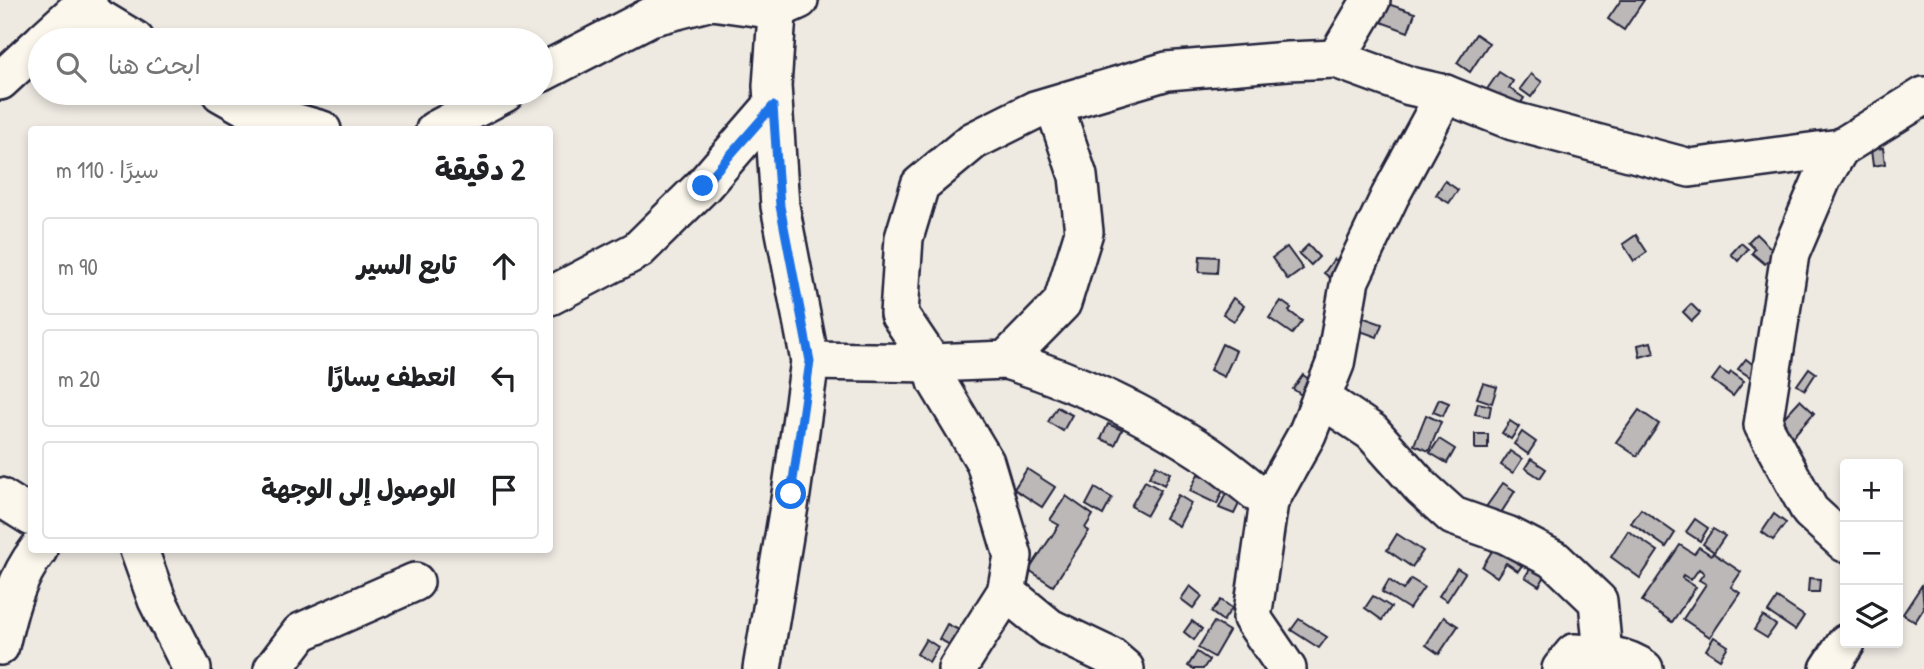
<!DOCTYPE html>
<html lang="ar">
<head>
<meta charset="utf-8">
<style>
	:root { --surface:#fff; --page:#f2f2f2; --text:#202124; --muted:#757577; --line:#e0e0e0 }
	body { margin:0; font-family:"Patrick Hand","Playpen Sans Arabic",sans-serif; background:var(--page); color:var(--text); direction:rtl }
	.controls { position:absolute; right:21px; bottom:21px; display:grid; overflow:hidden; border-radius:7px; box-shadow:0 4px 10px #0003 }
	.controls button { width:63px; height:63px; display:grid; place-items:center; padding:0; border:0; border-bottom:2px solid var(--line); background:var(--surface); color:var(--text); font:35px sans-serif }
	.stop { position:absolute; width:21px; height:21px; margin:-16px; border:5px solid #1a73e8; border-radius:50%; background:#fff }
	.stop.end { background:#1a73e8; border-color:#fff; box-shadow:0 2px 7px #0008 }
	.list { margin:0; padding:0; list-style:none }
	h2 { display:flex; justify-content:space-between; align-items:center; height:91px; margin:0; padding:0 28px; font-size:30px }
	h2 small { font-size:23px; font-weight:400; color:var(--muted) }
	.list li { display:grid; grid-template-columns:46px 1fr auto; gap:21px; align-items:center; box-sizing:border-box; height:98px; margin:0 14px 14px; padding:0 14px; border:2px solid var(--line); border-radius:7px }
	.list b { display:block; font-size:26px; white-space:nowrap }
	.list em { font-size:23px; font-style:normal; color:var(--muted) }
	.icon { flex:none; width:38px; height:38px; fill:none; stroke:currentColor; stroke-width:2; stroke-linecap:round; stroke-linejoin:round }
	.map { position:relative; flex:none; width:1924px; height:669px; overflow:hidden; direction:ltr }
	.search { position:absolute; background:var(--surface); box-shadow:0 4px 10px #0003; left:28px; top:28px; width:525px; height:77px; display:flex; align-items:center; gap:18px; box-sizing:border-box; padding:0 24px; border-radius:38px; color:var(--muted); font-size:26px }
	.panel { position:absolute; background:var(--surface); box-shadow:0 4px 10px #0003; left:28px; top:126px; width:525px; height:427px; border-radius:7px; direction:rtl }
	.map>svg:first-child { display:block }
	.building { fill:#bcb8b8; stroke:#22223b; stroke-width:2 }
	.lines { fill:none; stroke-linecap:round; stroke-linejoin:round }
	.minor-casing { stroke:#22223b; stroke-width:42 }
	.minor { stroke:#fbf7ec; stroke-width:37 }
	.route { stroke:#1a73e8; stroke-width:9 }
</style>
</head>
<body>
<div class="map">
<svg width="1924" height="669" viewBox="0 0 1924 669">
	<rect width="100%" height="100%" fill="#eeeae2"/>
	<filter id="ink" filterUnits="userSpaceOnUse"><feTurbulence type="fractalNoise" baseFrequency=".0143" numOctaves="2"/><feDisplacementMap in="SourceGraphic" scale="14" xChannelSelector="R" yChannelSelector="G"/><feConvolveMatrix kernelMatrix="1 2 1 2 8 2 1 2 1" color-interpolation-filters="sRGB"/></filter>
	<g filter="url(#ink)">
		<g class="building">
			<polygon points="1376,0 1415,13 1408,32 1370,18"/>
			<polygon points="1621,0 1644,0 1624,30 1608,19"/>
			<polygon points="1476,34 1489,43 1470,72 1457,63"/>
			<polygon points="1499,72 1513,81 1509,88 1524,98 1513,115 1483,95"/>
			<polygon points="1531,74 1542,82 1531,97 1520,89"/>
			<polygon points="1883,148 1885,164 1873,166 1871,150"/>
			<polygon points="1445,181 1458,190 1449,203 1436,195"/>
			<polygon points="1756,234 1776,253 1765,264 1752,253 1755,249 1748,242"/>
			<polygon points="1636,235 1647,252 1634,261 1623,244"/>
			<polygon points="1741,243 1748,249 1738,261 1731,254"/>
			<polygon points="1308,245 1319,257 1311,265 1299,254"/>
			<polygon points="1287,247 1303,269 1288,280 1272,258"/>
			<polygon points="1200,256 1218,257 1217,273 1199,272"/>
			<polygon points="1334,259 1348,268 1337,283 1324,273"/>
			<polygon points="1233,298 1244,306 1234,321 1223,314"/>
			<polygon points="1281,301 1291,308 1289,311 1302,321 1292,334 1269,318"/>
			<polygon points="1691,304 1700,313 1692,321 1683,312"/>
			<polygon points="1353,314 1382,324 1377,337 1349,327"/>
			<polygon points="1651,342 1654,353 1640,357 1638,345"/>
			<polygon points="1222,344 1236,351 1224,377 1210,370"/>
			<polygon points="1746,359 1756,367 1750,377 1738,369"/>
			<polygon points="1809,368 1816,373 1805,390 1797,385"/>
			<polygon points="1720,369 1729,375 1731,372 1744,381 1733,396 1712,380"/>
			<polygon points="1303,375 1316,384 1307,399 1293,389"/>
			<polygon points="1483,383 1497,387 1492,403 1477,398"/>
			<polygon points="1439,399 1449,403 1443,416 1433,412"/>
			<polygon points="1800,400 1814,413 1787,443 1773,429"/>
			<polygon points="1478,403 1491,406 1489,417 1475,414"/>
			<polygon points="1057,407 1072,415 1063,431 1048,422"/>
			<polygon points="1639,410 1659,424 1637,456 1616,442"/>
			<polygon points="1426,415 1441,422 1429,451 1414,445"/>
			<polygon points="1510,421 1519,427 1511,439 1502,433"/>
			<polygon points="1108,424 1122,430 1115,445 1101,439"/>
			<polygon points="1522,432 1536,442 1528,454 1514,444"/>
			<rect x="1475" y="434" width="13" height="15"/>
			<polygon points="1439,439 1455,449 1447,463 1430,453"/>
			<polygon points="1510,451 1522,459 1513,473 1501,465"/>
			<polygon points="1531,459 1546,469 1540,478 1525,468"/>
			<polygon points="1156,465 1170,473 1164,485 1149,477"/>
			<polygon points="1027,469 1055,487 1042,507 1014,489"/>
			<polygon points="1198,474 1225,486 1217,504 1190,491"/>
			<polygon points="1145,481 1161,490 1147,515 1131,506"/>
			<polygon points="1503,483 1515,491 1499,516 1486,507"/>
			<polygon points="1095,488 1112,498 1103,515 1086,505"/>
			<polygon points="1228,489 1243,496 1234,514 1219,508"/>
			<polygon points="1178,495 1191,503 1179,526 1165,518"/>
			<polygon points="1066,496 1093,515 1085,528 1089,531 1053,586 1029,570 1059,525 1050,520"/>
			<polygon points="1641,509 1675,533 1666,547 1631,523"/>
			<polygon points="1774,514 1786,523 1773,540 1762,532"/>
			<polygon points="1695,519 1708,528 1700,541 1686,532"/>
			<polygon points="1713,529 1725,536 1714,552 1703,544"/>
			<polygon points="1628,531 1658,551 1640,578 1611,557"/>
			<polygon points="1397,534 1423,551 1412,567 1387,550"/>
			<polygon points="1501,537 1529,555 1518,571 1506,563 1497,577 1482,567"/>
			<polygon points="1680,545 1694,554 1699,547 1711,555 1713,553 1741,572 1731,587 1740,593 1710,637 1683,619 1706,584 1699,580 1704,573 1699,569 1691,580 1683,575 1682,578 1696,587 1672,622 1642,601"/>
			<polygon points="1536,559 1550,568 1539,586 1525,577"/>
			<polygon points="1457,568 1465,573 1447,601 1439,596"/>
			<polygon points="1809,578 1820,579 1819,592 1808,592"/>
			<polygon points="1411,579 1424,587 1409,609 1382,592 1389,580 1403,590"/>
			<polygon points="1922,585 1924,608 1915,622 1903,614"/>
			<polygon points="1190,586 1202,596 1193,608 1181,599"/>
			<polygon points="1373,596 1391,607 1382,620 1365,608"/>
			<polygon points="1777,598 1804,616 1795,630 1768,612"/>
			<polygon points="1221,600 1232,608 1223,621 1211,612"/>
			<polygon points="1763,616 1776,625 1767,638 1754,630"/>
			<polygon points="1444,617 1458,626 1439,654 1426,645"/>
			<polygon points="1299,619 1327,637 1319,648 1291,630"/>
			<polygon points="1192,621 1202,629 1194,640 1184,632"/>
			<polygon points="1214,622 1229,631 1214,657 1198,648"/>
			<polygon points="947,624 971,636 963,652 939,639"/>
			<polygon points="1714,637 1728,646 1720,659 1706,650"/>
			<polygon points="926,639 938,647 929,662 917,654"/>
			<polygon points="1197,652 1209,660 1203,669 1193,669 1188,666"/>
		</g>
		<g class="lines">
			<defs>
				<g id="minor">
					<polyline points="80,7 135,40"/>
					<polyline points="44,40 88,0"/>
					<polyline points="1336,59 1371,0"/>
					<polyline points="541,73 650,17 712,1 777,10 799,0"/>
					<polyline points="0,81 40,44"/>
					<polyline points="221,93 251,110 322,130"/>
					<polyline points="435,130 505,93"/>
					<polyline points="1840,148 1822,179 1790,254 1763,425 1810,511 1845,543"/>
					<polyline points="550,296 638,250 703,186 773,105"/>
					<path d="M1006 360C1075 381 1144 413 1205 453 1227 468 1248 486 1269 502"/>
					<polyline points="810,361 932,363 1006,360 1062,303 1084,232 1078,176 1054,105"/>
					<polyline points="1321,398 1372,432 1422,488 1453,516 1507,535 1555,560 1598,601 1603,654"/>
					<polyline points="0,497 32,517"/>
					<polyline points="139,550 157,600 192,669"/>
					<polyline points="1006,592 1050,628 1111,657 1125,669"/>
					<path d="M0 646C8 611 16 578 38 550"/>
					<polyline points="273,669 301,632 415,582"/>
					<polyline points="762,669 791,494 810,361 780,206 772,86 778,0"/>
					<polyline points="957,669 1006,592 1013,556 985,462 937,382 932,363 899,314 904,238 920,185 973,141 1035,110 1167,71 1288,61 1336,59 1410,86 1445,94 1513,121 1690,168 1840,148 1924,96"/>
					<polyline points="1287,669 1252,618 1269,502 1307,434 1335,364 1350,280 1390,196 1445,94"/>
					<path d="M1561 669 1574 653C1598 654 1624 654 1644 669"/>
					<polyline points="1829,669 1846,643"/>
				</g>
			</defs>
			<use href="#minor" class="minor-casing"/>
			<use href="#minor" class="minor"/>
		</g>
	</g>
	<g class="lines" filter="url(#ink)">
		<polyline class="route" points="703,186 773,106 780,206 810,361 791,494"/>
	</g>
</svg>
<div class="controls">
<button>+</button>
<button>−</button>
<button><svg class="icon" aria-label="layers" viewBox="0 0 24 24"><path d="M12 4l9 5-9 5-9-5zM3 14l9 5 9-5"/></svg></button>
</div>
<div class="stop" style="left:791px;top:494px"></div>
<div class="stop end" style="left:703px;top:186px"></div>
<div class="search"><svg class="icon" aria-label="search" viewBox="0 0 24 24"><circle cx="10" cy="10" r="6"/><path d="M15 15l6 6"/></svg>ابحث هنا</div>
<section class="panel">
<h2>2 دقيقة<small>سيرًا · 110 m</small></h2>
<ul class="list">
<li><svg class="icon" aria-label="ahead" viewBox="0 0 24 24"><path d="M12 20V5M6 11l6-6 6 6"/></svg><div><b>تابع السير</b></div><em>90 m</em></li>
<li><svg class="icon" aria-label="left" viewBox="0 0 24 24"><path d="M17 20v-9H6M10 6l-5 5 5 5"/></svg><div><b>انعطف يسارًا</b></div><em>20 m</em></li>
<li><svg class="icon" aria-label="arrive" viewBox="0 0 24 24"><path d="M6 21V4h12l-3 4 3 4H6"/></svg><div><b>الوصول إلى الوجهة</b></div></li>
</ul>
</section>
</div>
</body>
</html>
